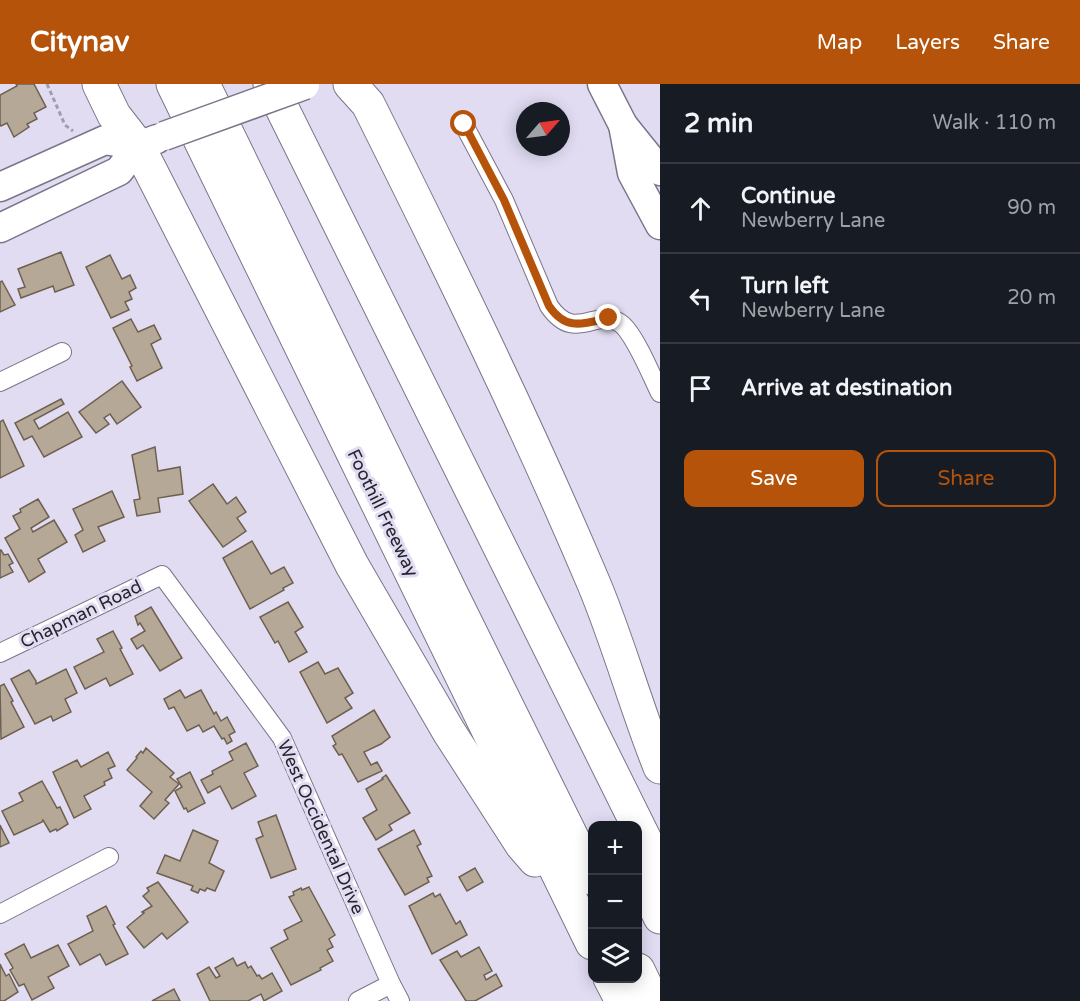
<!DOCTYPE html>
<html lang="en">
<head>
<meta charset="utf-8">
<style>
	:root { --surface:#171b24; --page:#242831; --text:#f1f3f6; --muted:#9ea1a6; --line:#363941; --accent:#b45309 }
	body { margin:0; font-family:"Varela Round",sans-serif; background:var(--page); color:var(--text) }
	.controls { position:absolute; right:18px; bottom:18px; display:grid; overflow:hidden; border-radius:12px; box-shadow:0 3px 15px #0003 }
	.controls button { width:54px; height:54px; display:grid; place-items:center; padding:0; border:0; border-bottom:2px solid var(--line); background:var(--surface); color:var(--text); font:30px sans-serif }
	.compass { position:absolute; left:516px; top:18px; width:54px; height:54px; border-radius:50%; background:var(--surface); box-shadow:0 3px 15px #0003; rotate:62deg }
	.stop { position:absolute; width:18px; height:18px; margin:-14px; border:4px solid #b45309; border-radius:50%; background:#fff }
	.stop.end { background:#b45309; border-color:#fff; box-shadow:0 2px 6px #0008 }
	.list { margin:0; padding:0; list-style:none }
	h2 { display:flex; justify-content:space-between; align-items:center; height:78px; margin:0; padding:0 24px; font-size:26px }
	h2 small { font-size:20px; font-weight:400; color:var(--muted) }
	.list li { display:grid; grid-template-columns:39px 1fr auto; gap:18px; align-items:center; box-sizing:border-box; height:90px; padding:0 24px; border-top:2px solid var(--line) }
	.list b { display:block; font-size:22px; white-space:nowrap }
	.list p { margin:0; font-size:20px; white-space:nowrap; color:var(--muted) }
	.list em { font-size:20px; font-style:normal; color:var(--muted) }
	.actions { display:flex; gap:12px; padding:18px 24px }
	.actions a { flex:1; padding:14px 0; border:2px solid var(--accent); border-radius:12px; text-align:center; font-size:21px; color:var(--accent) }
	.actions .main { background:var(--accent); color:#fff }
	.icon { flex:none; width:33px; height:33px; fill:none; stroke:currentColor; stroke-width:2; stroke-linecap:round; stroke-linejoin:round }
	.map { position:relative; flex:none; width:660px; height:917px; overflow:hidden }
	header { display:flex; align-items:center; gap:36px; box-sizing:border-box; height:84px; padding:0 30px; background:var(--accent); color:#fff }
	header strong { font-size:28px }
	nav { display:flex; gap:33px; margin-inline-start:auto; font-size:21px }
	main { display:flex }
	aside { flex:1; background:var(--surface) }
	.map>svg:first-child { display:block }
	.building { fill:#b6a896; stroke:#6d6050; stroke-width:1.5 }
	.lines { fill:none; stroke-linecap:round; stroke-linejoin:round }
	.minor-casing { stroke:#7a7589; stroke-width:20 }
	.primary-casing { stroke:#7a7589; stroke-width:31 }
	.motorway-casing { stroke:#7a7589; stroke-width:35 }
	.path { stroke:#a19daf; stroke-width:3; stroke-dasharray:4.5 3; stroke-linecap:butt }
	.minor { stroke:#fff; stroke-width:18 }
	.primary { stroke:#fff; stroke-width:28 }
	.motorway { stroke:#fff; stroke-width:33 }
	.primary-bridge-casing { stroke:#7a7589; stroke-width:31; stroke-linecap:butt }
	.primary-bridge { stroke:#fff; stroke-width:28 }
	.route { stroke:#b45309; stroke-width:8 }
	.labels { text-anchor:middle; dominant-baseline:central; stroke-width:6; stroke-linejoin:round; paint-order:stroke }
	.street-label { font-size:18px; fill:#26242c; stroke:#e1dcf2 }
</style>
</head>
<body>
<header>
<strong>Citynav</strong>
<nav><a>Map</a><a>Layers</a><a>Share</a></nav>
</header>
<main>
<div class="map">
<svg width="660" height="917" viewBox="0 0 660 917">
	<rect width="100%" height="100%" fill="#e1dcf2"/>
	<g class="building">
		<polygon points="16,0 34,0 46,23 34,29 37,35 27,40 29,43 14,53 7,39 1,42 0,40 0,11 17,2"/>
		<polygon points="61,168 74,201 55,208 53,202 21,214 18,205 25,203 18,185"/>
		<polygon points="110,171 122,195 130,191 136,204 129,208 132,215 125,218 129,226 111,234 86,183"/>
		<polygon points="2,197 15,221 0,228 0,198"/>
		<polygon points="131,235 138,248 154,241 161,255 151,260 162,284 137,297 130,283 132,282 113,244"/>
		<polygon points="122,297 141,323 117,340 110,330 104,334 109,340 96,349 79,328"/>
		<polygon points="61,315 64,320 34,336 39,345 68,328 82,353 44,373 32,352 24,356 15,339"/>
		<polygon points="3,336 24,382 0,394 0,338"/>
		<polygon points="155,363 158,387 180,383 183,410 158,414 160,428 137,432 134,416 140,415 132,371"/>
		<polygon points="213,400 227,420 236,413 246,428 237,434 246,447 223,463 189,417"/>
		<polygon points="112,407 124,433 98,443 105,457 83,468 75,451 83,446 73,425"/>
		<polygon points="38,415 49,433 31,444 33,448 54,436 67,458 38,475 45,488 29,498 5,454 20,445 13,432 21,428 20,425"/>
		<polygon points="252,457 271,490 284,483 293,499 283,504 284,506 250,525 223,474"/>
		<polygon points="0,466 1,466 4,471 8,470 13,479 9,481 13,488 0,494"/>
		<polygon points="288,518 303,543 295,548 307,568 289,578 278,557 275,559 260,533"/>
		<polygon points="151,523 182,574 160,587 143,561 137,565 131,555 145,547 140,539 138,541 135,532"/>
		<polygon points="113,547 122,564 120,565 133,590 110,602 106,594 85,605 74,583 104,568 97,555"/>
		<polygon points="318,578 325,590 338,584 353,609 345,614 352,624 327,639 300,588"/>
		<polygon points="66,585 77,609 65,615 71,628 53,637 51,632 35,640 11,595 29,586 36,597 36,600"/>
		<polygon points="4,600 13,617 11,618 24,643 1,655 0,602"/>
		<polygon points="180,606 185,614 201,606 214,630 216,628 221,637 227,633 235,648 229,651 232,657 227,660 224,654 222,655 214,642 203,648 199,641 187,647 174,623 169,625 164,615"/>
		<polygon points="374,626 390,653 381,660 364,668 371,681 377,678 382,687 358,698 342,670 339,671 333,662 336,660 332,652"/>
		<polygon points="246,659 258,682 244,689 256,712 232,725 220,702 208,709 201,696 213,690 212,687 233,676 229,668"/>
		<polygon points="146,664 174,689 170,693 179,700 165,716 169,719 154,735 140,722 152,708 127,686 137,674 136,673 141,667 143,669"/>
		<polygon points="108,668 115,682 108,685 112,694 104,698 105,701 84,712 91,725 74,734 53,688 77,676 81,683"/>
		<polygon points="190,688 205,719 188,728 186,724 184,725 175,707 182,703 177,695"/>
		<polygon points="386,691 410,729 389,741 392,746 376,756 363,734 377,726 366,705 383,695 382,694"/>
		<polygon points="42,697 57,724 60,723 68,740 57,747 56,745 50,748 43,736 42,738 14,751 2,727 23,717 19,709"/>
		<polygon points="276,731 296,785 271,794 256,755 263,752 258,738"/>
		<polygon points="0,741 9,759 0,763"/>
		<polygon points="193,746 218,757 209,779 224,787 215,807 207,804 205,807 200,805 198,809 191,806 193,802 157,789 165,771 180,777"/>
		<polygon points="414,746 421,760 417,762 432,792 427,794 429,798 405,811 378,765"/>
		<polygon points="475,784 483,798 467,807 459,793"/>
		<polygon points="158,798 188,838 167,855 162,849 144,864 127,843 144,829 142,828 152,822 143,812 149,807 147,804"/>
		<polygon points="309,803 335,851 329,855 333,863 327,866 333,877 320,884 321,886 291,901 271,864 288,855 284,846 302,837 289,813 294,811 293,808 301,804 302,806"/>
		<polygon points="433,809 435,813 440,810 456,840 460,837 467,851 432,870 409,822"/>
		<polygon points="106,822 115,840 113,841 128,870 106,881 100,870 80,881 68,860 93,847 87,832"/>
		<polygon points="24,860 31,874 58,861 69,882 48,893 54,904 32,916 24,900 19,902 10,886 13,884 5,870"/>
		<polygon points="479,863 492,887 484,891 486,896 496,890 502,902 475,917 466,917 440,876 457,867 461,873"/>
		<polygon points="233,874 237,882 245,878 248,884 251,882 257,892 259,891 262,895 272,889 282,907 264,917 261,910 248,917 210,917 197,890 209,883 216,894 220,892 215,884"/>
		<polygon points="0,880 6,892 9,890 18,908 4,917 0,917"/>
		<polygon points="174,905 180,917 152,917"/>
	</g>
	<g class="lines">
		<defs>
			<g id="minor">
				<path d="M464 41 504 116 549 222C575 260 596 223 620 239 634 248 652 293 660 309"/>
				<polyline points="0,298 62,268"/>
				<polyline points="0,569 162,491 282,654 391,900 400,917"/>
				<polyline points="0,830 109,773"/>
				<polyline points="358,917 391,900"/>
			</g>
			<g id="primary">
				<polyline points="602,0 623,41 660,87"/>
				<polyline points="623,41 632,89 660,141"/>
				<polyline points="0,103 105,56 138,62"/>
				<polyline points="0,144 119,87 138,62 157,55"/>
			</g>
			<g id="motorway">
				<polyline points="99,0 114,31 138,62 352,481 449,648 522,761 535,776"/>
				<polyline points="173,0 592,859"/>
				<polyline points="203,0 452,511 592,794"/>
				<polyline points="270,0 660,786"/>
				<path d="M350 0 368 20C447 178 525 337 594 500 619 560 636 623 660 683"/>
				<polyline points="638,787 660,833"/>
				<polyline points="638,886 653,917"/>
				<polyline points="610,894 622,917"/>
			</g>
		</defs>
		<use href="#minor" class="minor-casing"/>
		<use href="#primary" class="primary-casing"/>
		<use href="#motorway" class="motorway-casing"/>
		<polyline class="path" points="47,0 65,41 73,47"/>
		<use href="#minor" class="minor"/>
		<use href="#primary" class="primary"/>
		<use href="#motorway" class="motorway"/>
		<defs>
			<polyline id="primary-bridge" points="164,52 305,1"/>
		</defs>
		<use href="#primary-bridge" class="primary-bridge-casing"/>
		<use href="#primary-bridge" class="primary-bridge"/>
	</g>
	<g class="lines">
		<path class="route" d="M464 40 504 116 549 222C566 247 582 240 609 234"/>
	</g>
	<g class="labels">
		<g class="street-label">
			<text transform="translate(383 429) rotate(64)">Foothill Freeway</text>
			<text transform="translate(81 530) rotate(-26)">Chapman Road</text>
			<text transform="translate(321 743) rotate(66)">West Occidental Drive</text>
		</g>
	</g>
</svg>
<div class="controls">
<button>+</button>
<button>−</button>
<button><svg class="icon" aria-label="layers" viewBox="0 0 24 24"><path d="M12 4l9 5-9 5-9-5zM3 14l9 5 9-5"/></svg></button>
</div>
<svg class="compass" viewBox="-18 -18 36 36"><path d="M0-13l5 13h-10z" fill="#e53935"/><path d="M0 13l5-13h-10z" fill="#9ea1a6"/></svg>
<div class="stop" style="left:464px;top:40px"></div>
<div class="stop end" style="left:609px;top:234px"></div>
</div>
<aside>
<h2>2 min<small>Walk · 110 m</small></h2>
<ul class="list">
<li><svg class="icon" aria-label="ahead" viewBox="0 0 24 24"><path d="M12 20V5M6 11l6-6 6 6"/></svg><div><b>Continue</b><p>Newberry Lane</p></div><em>90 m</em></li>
<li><svg class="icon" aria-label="left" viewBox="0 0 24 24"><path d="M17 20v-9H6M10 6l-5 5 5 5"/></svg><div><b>Turn left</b><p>Newberry Lane</p></div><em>20 m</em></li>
<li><svg class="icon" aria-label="arrive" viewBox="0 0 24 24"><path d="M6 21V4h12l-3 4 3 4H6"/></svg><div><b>Arrive at destination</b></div></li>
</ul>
<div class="actions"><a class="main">Save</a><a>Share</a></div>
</aside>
</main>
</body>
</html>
